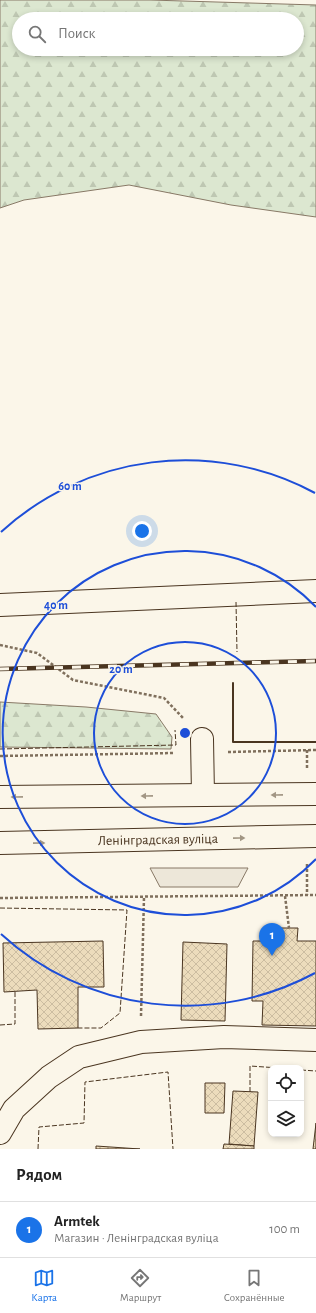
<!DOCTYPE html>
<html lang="ru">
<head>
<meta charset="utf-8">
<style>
	:root { --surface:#fff; --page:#f6f6f6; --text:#222; --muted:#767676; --line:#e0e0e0; --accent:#1a73e8 }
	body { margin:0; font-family:"Alegreya Sans",sans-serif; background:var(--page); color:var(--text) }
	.controls { position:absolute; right:12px; bottom:12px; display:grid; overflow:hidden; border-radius:8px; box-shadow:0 2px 6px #0003 }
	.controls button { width:36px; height:36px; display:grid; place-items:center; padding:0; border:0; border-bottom:1px solid var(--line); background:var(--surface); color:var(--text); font:20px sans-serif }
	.you { position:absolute; left:142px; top:531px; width:14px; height:14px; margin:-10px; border:3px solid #fff; border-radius:50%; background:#1a73e8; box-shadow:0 0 0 6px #1a73e833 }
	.badge { display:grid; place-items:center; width:26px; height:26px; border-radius:50%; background:var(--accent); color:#fff; font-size:13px; font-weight:700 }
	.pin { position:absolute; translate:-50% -33px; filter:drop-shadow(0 1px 2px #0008) }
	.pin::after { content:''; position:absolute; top:21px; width:14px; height:12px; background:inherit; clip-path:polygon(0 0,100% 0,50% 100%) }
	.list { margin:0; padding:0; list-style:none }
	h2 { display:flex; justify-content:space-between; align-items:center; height:52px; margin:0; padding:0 16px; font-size:17px }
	h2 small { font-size:13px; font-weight:400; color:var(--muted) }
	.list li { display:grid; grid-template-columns:26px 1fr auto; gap:12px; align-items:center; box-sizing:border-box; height:56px; padding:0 16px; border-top:1px solid var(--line) }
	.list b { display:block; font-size:15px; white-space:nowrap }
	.list p { margin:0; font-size:13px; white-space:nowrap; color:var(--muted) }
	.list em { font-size:13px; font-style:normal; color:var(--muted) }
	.icon { flex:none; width:22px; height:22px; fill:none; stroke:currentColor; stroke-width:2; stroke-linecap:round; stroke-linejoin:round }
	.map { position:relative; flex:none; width:316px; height:1149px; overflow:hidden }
	.search { position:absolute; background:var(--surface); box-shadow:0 2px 6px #0003; left:12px; right:12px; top:12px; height:44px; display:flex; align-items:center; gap:10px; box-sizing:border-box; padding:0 14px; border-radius:22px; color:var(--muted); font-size:15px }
	.sheet { height:108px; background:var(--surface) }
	nav { display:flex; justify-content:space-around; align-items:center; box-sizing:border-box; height:56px; border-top:1px solid var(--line); background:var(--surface); font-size:11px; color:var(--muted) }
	nav a { display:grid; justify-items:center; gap:2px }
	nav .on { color:var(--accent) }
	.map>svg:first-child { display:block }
	.forest { fill:url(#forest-firs); stroke:#887966; fill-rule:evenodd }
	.parking { fill:#ede7d9; stroke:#887966 }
	.building { fill:url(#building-cross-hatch); stroke:#4a3520 }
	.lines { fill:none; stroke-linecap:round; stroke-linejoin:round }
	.minor-casing { stroke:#4a3520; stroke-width:24 }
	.major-casing { stroke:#4a3520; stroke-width:24 }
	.path { stroke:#7f6f5c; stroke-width:2.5; stroke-dasharray:3 2; stroke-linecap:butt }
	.minor { stroke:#fbf6e9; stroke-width:22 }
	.major { stroke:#fbf6e9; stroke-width:22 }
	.rail-casing { stroke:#4a3520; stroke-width:4.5 }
	.rail { stroke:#fbf6e9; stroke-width:3; stroke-dasharray:9; stroke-linecap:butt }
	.fence { stroke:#4a3520; stroke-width:1; stroke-dasharray:5 2; stroke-linecap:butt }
	.wall { stroke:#4a3520; stroke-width:2 }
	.oneway { fill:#a29684 }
	.ring { fill:none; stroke:#1d4ed8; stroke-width:2 }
	.labels { text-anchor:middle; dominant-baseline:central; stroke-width:3; stroke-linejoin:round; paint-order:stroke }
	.street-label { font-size:14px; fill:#4a3520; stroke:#fbf6e9 }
	.centre { fill:#1d4ed8; stroke:#fbf6e9; stroke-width:2 }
	.ring-label { font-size:12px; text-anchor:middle; font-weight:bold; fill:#1d4ed8; stroke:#fbf6e9; stroke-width:3; stroke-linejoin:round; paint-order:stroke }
</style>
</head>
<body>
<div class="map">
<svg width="316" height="1149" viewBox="0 0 316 1149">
	<defs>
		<pattern id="forest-firs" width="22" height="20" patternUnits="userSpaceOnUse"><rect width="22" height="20" fill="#dce7d0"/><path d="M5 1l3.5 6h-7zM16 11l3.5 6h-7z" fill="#bec7b2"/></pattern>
		<pattern id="building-cross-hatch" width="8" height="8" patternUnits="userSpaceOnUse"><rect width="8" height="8" fill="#ecdcbc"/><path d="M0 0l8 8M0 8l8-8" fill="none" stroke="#ccbda1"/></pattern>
	</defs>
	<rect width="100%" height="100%" fill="#fbf6e9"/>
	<g class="forest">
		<path d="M0 0H150L316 5V217L231 205 129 185 24 200 0 208ZM19 19H297V49H19Z"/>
		<polygon points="0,702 86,707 156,714 172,737 171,749 0,747"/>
	</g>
	<polygon class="parking" points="150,868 248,868 238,887 160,887"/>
	<g class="building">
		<polygon points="280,928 298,928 297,941 316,941 316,1026 262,1025 263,1001 252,1001 253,941 280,941"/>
		<polygon points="103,941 104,987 78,987 78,1028 38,1029 37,990 4,992 3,943"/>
		<polygon points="183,942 227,944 225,1021 181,1020"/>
		<polygon points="205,1083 225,1083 224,1113 205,1113"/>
		<polygon points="233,1091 258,1092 254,1146 229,1144"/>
		<polygon points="316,1123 316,1149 313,1149"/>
		<polygon points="224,1144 254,1146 254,1149 223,1149"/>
		<polygon points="96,1146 140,1149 96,1149"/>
	</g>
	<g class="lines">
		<defs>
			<g id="minor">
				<polyline points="0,605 316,591"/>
				<polyline points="202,739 203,795"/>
				<polyline points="0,1133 14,1109 49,1077 79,1057 141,1042 224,1037 316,1040"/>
			</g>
			<g id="major">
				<polyline points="0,797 316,794"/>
				<polyline points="0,843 316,836"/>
			</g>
		</defs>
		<use href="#minor" class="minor-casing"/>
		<use href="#major" class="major-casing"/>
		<g class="path">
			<polyline points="0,645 37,653 73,680 164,698 184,719"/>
			<polyline points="307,750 307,768"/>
			<polyline points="228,752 316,750"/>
			<polyline points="0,756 175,753"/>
			<polyline points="307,864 307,895"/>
			<polyline points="285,896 289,928"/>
			<polyline points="0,898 316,895"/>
			<polyline points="141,1016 144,897"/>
		</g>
		<use href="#minor" class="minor"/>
		<use href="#major" class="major"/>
		<defs>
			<polyline id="rail" points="0,669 316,661"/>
		</defs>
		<use href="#rail" class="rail-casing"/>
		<use href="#rail" class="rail"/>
		<g class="fence">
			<polyline points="236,602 237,652"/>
			<polyline points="0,749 176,745 175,730"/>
			<polyline points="0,908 127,910 120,1013 101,1028 78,1028"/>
			<polyline points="0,1025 15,1024 15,991"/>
			<polyline points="301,1070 316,1071"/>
			<polyline points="250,1092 250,1066 279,1068"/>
			<polyline points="38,1149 39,1127 84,1123 85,1082 168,1072 173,1149"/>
		</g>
		<polyline class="wall" points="233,683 233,742 316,742"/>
	</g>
	<defs><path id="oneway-solid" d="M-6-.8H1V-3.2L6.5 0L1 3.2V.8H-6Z"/></defs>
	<g class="oneway">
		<use href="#oneway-solid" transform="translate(277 795) rotate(179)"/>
		<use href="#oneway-solid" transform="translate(147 796) rotate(179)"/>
		<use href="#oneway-solid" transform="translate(17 797) rotate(179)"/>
		<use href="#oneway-solid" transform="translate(239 838) rotate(-1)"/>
		<use href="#oneway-solid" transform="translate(39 843) rotate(-1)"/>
	</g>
	<g class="ring">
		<circle cx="185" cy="733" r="91"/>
		<path d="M316 859A182 182 0 1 1 316 607"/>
		<path d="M315 973A273 273 0 0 1 1 934M1 532A273 273 0 0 1 315 493"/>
	</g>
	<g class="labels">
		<g class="street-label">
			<text transform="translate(158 840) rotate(-1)">Ленінградская вуліца</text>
		</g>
	</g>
	<circle cx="185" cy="733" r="6" class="centre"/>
	<g class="ring-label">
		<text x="70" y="490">60 m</text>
		<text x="56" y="609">40 m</text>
		<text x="121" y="673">20 m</text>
	</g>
</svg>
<div class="controls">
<button><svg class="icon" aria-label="locate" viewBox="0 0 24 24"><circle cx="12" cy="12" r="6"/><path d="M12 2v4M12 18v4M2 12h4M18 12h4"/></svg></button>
<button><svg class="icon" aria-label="layers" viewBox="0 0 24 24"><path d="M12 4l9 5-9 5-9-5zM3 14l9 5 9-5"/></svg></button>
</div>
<div class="you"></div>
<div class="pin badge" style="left:272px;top:956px">1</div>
<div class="search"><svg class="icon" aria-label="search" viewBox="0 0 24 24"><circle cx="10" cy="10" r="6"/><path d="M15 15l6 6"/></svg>Поиск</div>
</div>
<section class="sheet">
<h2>Рядом<small></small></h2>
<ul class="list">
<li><span class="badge">1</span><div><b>Armtek</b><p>Магазин · Ленінградская вуліца</p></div><em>100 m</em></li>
</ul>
</section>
<nav>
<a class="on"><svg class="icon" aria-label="map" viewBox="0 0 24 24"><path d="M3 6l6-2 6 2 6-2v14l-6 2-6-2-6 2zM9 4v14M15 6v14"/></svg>Карта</a>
<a><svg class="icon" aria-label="directions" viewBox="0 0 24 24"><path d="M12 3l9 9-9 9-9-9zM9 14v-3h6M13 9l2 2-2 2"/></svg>Маршрут</a>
<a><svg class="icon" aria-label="saved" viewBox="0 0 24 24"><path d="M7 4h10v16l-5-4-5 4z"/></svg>Сохранённые</a>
</nav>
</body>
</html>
